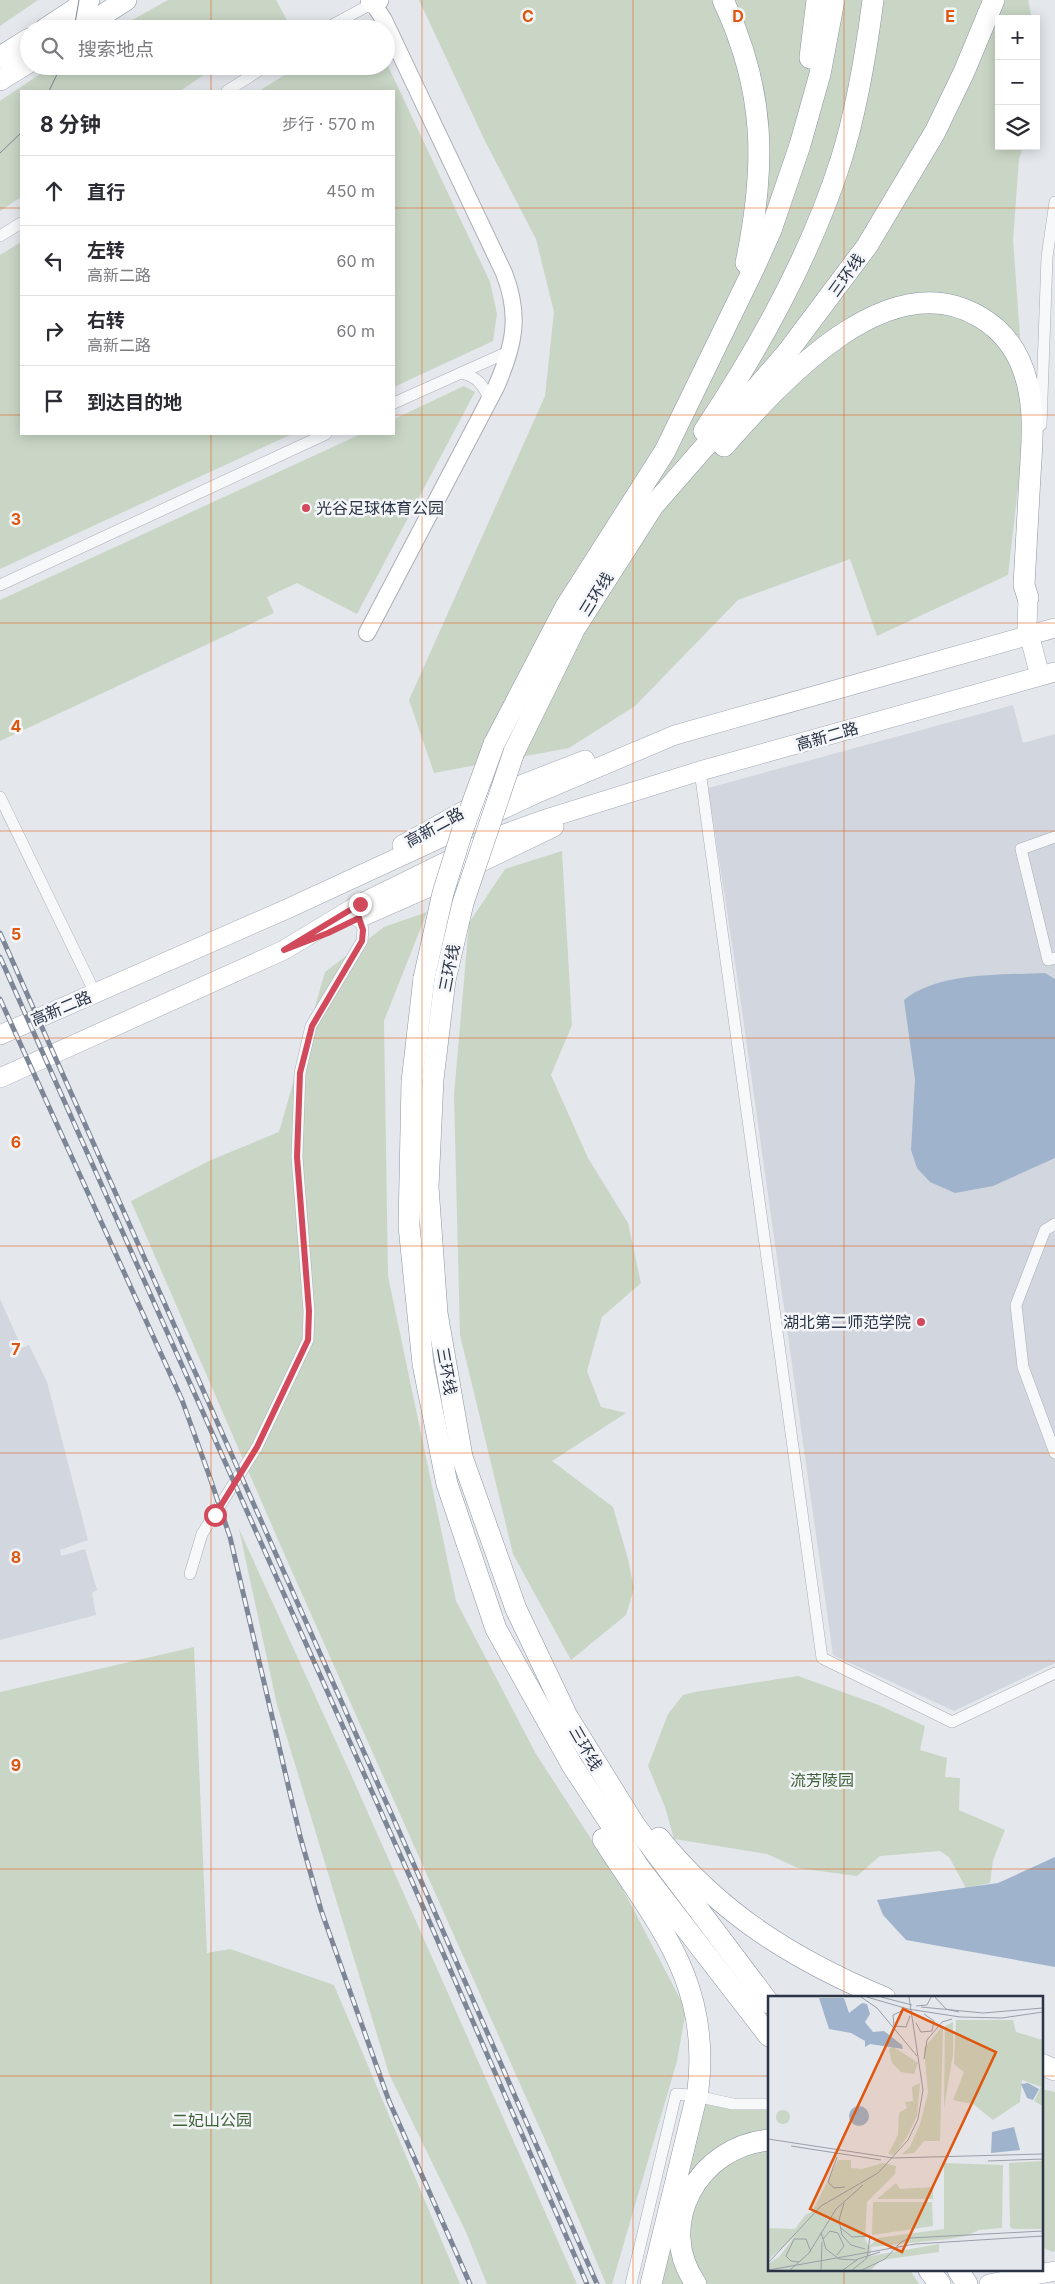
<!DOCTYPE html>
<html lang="zh">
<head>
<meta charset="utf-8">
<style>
	:root { --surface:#fff; --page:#f2f2f3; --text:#2b2b33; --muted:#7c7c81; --line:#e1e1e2 }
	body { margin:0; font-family:Inter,"Noto Sans SC",sans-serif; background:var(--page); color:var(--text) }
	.controls { position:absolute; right:15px; top:15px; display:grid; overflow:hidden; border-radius:0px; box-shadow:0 2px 12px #0003 }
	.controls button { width:45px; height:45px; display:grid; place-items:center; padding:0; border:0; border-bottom:1px solid var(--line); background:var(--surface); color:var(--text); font:25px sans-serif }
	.stop { position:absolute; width:15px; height:15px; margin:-11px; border:4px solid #d1495b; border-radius:50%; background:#fff }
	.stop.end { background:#d1495b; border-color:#fff; box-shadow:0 1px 5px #0008 }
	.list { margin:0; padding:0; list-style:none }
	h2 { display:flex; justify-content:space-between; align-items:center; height:65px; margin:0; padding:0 20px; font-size:21px }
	h2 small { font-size:16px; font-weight:400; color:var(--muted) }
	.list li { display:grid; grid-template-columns:32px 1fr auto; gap:15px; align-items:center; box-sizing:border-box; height:70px; padding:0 20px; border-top:1px solid var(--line) }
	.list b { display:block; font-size:19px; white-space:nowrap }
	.list p { margin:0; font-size:16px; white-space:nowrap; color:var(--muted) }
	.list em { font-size:16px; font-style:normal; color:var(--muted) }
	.icon { flex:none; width:28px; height:28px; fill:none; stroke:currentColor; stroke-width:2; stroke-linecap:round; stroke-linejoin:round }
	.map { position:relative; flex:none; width:1055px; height:2284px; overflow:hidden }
	.search { position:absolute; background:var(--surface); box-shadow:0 2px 12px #0003; left:20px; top:20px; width:375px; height:55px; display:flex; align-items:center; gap:12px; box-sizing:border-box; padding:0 18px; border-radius:28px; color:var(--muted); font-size:19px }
	.panel { position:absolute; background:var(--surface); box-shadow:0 2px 12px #0003; left:20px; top:90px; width:375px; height:345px; border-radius:0px }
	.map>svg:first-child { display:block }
	.built { fill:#d2d6de }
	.green { fill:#c9d6c5 }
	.water { fill:#9fb4cc }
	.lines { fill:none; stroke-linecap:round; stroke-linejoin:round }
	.street-casing { stroke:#a9aeb7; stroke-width:12 }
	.secondary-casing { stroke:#a9aeb7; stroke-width:18 }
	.primary-casing { stroke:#a3abb8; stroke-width:20 }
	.highway-casing { stroke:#8b94a3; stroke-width:22 }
	.street { stroke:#f7f8fa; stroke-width:11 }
	.secondary { stroke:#fff; stroke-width:16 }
	.primary { stroke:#fff; stroke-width:19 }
	.highway { stroke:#fff; stroke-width:21 }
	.tram { stroke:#7d8696; stroke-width:1 }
	.rail-casing { stroke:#7d8696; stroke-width:5 }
	.rail { stroke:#f4f6f9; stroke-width:3; stroke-dasharray:9; stroke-linecap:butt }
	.highway-bridge-casing { stroke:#8b94a3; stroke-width:22; stroke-linecap:butt }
	.highway-bridge { stroke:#fff; stroke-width:21 }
	.route { stroke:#d1495b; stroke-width:6 }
	.grid { fill:none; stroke:#df570f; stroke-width:1; stroke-opacity:0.55 }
	.poi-dot { fill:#d1495b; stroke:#f4f6f9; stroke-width:2 }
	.labels { text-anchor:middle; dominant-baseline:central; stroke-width:5; stroke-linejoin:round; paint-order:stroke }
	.street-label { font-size:16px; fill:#2b3445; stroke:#f4f6f9 }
	.poi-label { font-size:16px; fill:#2b3445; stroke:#f4f6f9; text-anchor:start }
	.park-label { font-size:16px; fill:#3f6138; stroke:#f4f6f9 }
	.inset-road { fill:none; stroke:#9a9fa9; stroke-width:1 }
	.view { fill:#df570f; fill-opacity:0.15; stroke:#df570f; stroke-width:2.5 }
	.inset-edge { fill:none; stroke:#2b3445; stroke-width:2.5 }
	.grid-label { font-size:16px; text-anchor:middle; font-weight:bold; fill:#df570f; stroke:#f4f6f9; stroke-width:5; stroke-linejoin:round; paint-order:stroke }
</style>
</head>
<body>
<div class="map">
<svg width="1055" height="2284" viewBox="0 0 1055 2284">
	<rect width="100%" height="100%" fill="#e4e7ec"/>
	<g class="built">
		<polygon points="1013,705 1023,743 1055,734 1055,1663 954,1711 833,1655 739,989 708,788"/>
		<polygon points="0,1299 22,1348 29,1345 47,1382 88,1540 60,1550 61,1556 85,1549 97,1590 92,1593 96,1615 0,1640"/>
	</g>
	<g class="green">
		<polygon points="0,0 38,0 0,26"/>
		<polygon points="168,0 276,0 287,20 273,29 116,29"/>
		<polygon points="419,0 1028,0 1032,19 999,19 999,146 1023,146 1019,159 1013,240 1026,418 1008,575 877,636 850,559 738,600 635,706 569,748 434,773 409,700 545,396 554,312 536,239 486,143"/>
		<polygon points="386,62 490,282 497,314 493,341 394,387 394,91 259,91 299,66 386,66"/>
		<polygon points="52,66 217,66 180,91 21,91 21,197 0,211 0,101"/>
		<polygon points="21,242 21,434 292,434 0,569 0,255"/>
		<polygon points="464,386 475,392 357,614 297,583 267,597 274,613 0,741 0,600 361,434 394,434 394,419"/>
		<polygon points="562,851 572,1025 551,1075 588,1158 628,1223 641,1283 602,1317 587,1371 601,1407 626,1413 552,1461 613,1507 628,1559 634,1588 626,1615 571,1660 513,1554 460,1335 454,1095 469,923 505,869"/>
		<polygon points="427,912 384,1021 388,1276 456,1601 536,1754 619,1882 686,2010 677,2061 612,2284 606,2284 553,2158 286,1558 131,1201 211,1160 279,1132 325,972 384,927"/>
		<polygon points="239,1529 348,1768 577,2284 487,2284 466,2232 389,2074 277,1705"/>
		<polygon points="194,1647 207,1953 230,1949 334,1985 460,2284 0,2284 0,1692"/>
		<polygon points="798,1676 876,1704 925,1726 920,1750 947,1758 945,1777 960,1778 959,1810 1005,1830 993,1860 990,1883 966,1888 949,1857 940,1851 880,1856 857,1876 798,1868 767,1854 674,1839 665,1807 648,1766 668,1714 683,1695 695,1692"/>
		<polygon points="1041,2089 1055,2092 1055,2251 1053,2252 1041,2247"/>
		<polygon points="703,2104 769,2109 769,2134 689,2184 688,2284 657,2284"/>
		<path d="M769 2149V2270H910L919 2284H706C701 2275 694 2265 692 2256 683 2216 703 2177 739 2158 748 2153 759 2152 769 2149Z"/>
	</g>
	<g class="water">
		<path d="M1045 973 1055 979V1158L993 1186 955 1193 930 1182 917 1168 911 1150 915 1079 904 1000C938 972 1002 975 1045 973Z"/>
		<polygon points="1055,1857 1055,1967 906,1940 883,1915 877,1900 998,1883"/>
	</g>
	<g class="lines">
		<defs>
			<g id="street">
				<polyline points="325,29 373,3"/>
				<polyline points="227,91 266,66"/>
				<polyline points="0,236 21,223"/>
				<path d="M462 373C477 377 484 385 489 400"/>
				<polyline points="394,403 510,351"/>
				<polyline points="1041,425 1047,257 1055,202"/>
				<polyline points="0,585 326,434"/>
				<polyline points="700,771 822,1658 952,1722 1055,1673"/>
				<polyline points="0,797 95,993"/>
				<polyline points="1055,837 1021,849 1048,960 1055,958"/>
				<polyline points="1055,1224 1045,1230 1016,1305 1023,1367 1055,1453"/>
				<polyline points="190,1574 202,1534 257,1447 308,1340 309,1311 297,1157 300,1073 311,1026 362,941 363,929 359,918"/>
				<polyline points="705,2098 733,2104 769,2104"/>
				<polyline points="631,2284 676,2094 690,2095"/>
			</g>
			<path id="secondary" d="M367 633 496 387C514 346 521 316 504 273L384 20 373 3"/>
			<g id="primary">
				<polyline points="1028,598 1027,626 1040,676"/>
				<polyline points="402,845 487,798 585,760"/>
				<polyline points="359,918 434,885 554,827"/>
				<polyline points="0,1035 289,908 540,792 675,735 1055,628"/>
				<polyline points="0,1078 284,950 360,904 496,837 549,818 700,771 1055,672"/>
				<polyline points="989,2284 1055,2271"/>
			</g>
			<g id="highway">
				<polyline points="371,0 373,3 378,0"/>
				<path d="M723 0C766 91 766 167 746 263"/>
				<polyline points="45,29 89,0"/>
				<polyline points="81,29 126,0"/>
				<polyline points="0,57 29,39"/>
				<polyline points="810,58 817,0"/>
				<polyline points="0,80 29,62"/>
				<path d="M704 431C760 347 810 257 841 160 857 109 866 54 873 0"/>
				<path d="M724 446C779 384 887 261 980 317 1004 331 1020 354 1027 382 1035 412 1032 445 1030 476 1028 512 1026 549 1024 585L1028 598"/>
				<polyline points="494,744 565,608 665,451 754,268 771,230 800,145 820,74 834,0"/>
				<polyline points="514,752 575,628 653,506 786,354 867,246 935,132 964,72 994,0"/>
				<polyline points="424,978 412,1082 409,1226 423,1364 447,1484 496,1629 572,1765 640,1869 769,2036"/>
				<polyline points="445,980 433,1079 428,1187 437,1313 462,1457 516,1609 567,1716 634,1824 769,2003"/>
				<path d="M659 1838C721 1915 795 1960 885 1998"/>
				<path d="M603 1839C658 1925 711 1982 698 2090L651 2284"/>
				<polyline points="1041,2064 1055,2070"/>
				<polyline points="929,2270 940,2284"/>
				<polyline points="958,2270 967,2284"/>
				<polyline points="1007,2280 1037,2270"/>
				<path d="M696 2284C654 2224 699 2146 769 2140"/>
			</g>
		</defs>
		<use href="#street" class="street-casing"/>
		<use href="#secondary" class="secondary-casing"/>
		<use href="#primary" class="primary-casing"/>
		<use href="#highway" class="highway-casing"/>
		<use href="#street" class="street"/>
		<use href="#secondary" class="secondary"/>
		<use href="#primary" class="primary"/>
		<use href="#highway" class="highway"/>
		<g class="tram">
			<polyline points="74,29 79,0"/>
			<polyline points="49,91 61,66"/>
			<polyline points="0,153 21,133"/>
		</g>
		<defs>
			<g id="rail">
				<polyline points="0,933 418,1874 597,2284"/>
				<polyline points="0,957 410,1877 587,2284"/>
				<polyline points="0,999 182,1400 209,1475 230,1537 300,1836 321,1910 389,2101 470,2284"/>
			</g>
		</defs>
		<use href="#rail" class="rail-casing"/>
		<use href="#rail" class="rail"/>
		<defs>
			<g id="highway-bridge">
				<polyline points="424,978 443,893 462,832 494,744"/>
				<polyline points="445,980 463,903 514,752"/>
			</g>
		</defs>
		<use href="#highway-bridge" class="highway-bridge-casing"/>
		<use href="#highway-bridge" class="highway-bridge"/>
	</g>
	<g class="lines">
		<polyline class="route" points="215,1515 257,1447 308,1340 309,1311 297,1157 300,1073 312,1026 362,941 363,930 359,918 328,933 284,950 360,904"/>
	</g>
	<path class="grid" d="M211 0V29M422 0V2284M633 0V2284M844 0V1998M211 66V91M0 208H21M394 208H1055M0 415H21M394 415H1055M211 434V2284M0 623H1055M0 831H1055M0 1038H1055M0 1246H1055M0 1453H1055M0 1661H1055M0 1869H1055M0 2076H769M1041 2076H1055M844 2270V2284"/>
	<g class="poi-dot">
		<circle cx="306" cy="508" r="5"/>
		<circle cx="921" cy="1322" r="5"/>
	</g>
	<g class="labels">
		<g class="street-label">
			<text transform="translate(846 275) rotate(-54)">三环线</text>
			<text transform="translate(596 594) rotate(-58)">三环线</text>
			<text transform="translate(827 736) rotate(-16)">高新二路</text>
			<text transform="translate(434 827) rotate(-29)">高新二路</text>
			<text transform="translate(449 968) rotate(-79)">三环线</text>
			<text transform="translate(61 1008) rotate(-23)">高新二路</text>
			<text transform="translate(447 1371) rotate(80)">三环线</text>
			<text transform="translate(586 1748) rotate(60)">三环线</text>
		</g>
		<g class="poi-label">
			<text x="316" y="508">光谷足球体育公园</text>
			<text x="911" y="1322" text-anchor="end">湖北第二师范学院</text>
		</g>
		<g class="park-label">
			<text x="822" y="1780">流芳陵园</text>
			<text x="212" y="2120">二妃山公园</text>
		</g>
	</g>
	<g transform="translate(768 1996)">
		<rect width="275" height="275" fill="#e4e7ec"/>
		<path d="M188 24H245L248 36 275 44V110L266 105 273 91 254 84 252 106 225 124 205 108 185 104 196 76 186 68ZM185 26V58L176 112 177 30ZM175 30 172 145H156L146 157 134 158 142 151 152 128 160 97 156 52ZM124 50 150 67 146 78 133 76 124 67 121 54ZM152 87 149 120 139 141 126 159 120 158 130 139 131 117 139 112 137 106 145 105 144 91ZM8 121a7 7 0 1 1 14 0a7 7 0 1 1-14 0ZM70 164H83V172L94 173 115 167 128 170 127 178 99 206 97 244 101 250 110 242 176 233V167L235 169 234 232 211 234 198 240 181 243 103 251V260L171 248V256L113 264 103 274H0V268L11 261 27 240 0 264V232L27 233 38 218 44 216ZM275 165V233H245L242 231 241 167ZM128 187 132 193 165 191V203H109ZM105 206H164L165 230 104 239Z" fill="#c9d6c5"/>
		<path d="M51 2H76L81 17 94 7 99 8 102 18 97 26 105 36 116 35 134 49 135 53 102 48 97 51V45L83 37 61 33ZM260 87 271 93 265 104 259 102 253 88ZM81 120a10 10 0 1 1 20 0a10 10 0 1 1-20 0ZM246 131 252 154 223 157 224 136Z" fill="#9fb4cc"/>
		<path class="inset-road" d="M93 1 109 12 149 60M99 1 140 13 192 21 234 22 275 16M113 1 144 9M167 1 178 13 191 16M148 10 159 9 163 1M153 11 215 17 275 12M136 14 125 19 126 30 138 31 142 20M148 27 153 36 164 35 166 25 156 18M156 63 159 44 174 26 184 23M0 143 125 162 275 158M23 150 113 164M69 161 60 186 66 192 77 191M220 165 275 163M76 207 71 224 74 239 83 249 97 253M73 232 84 241 102 240 99 262 84 274M53 236 58 253 71 263 87 264 112 256M55 243 62 235 70 237 76 250 69 259M31 266 23 265 18 260 26 243H38L43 256M0 267 53 210 110 177 140 144 150 123 155 94 141 1M1 274 147 248 275 240M22 274 41 257 68 213 95 189M53 274 54 246M75 274 89 264M94 274 117 263 133 246 142 242 275 235"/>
		<path class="view" d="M135 13 228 56 134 256 42 213Z"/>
		<rect width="275" height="275" class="inset-edge"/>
	</g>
	<g class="grid-label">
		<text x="528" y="22">C</text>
		<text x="738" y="22">D</text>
		<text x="950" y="22">E</text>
		<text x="16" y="525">3</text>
		<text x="16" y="732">4</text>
		<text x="16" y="940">5</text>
		<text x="16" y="1148">6</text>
		<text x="16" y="1355">7</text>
		<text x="16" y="1563">8</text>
		<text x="16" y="1771">9</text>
	</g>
</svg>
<div class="controls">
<button>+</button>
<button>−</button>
<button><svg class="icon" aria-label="layers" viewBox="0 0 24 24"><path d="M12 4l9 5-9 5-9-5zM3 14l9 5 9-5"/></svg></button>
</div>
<div class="stop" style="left:215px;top:1515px"></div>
<div class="stop end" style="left:360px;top:904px"></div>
<div class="search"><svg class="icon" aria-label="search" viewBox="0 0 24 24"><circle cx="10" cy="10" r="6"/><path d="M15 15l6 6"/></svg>搜索地点</div>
<section class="panel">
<h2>8 分钟<small>步行 · 570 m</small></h2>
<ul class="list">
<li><svg class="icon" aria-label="ahead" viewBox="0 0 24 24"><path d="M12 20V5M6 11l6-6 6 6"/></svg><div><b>直行</b></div><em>450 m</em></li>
<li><svg class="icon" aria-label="left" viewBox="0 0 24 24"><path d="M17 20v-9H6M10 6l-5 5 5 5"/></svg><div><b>左转</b><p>高新二路</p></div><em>60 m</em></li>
<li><svg class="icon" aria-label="right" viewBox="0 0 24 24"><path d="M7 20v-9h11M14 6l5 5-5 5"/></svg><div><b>右转</b><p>高新二路</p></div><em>60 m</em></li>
<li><svg class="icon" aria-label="arrive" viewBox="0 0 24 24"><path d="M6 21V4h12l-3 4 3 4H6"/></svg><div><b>到达目的地</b></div></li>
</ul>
</section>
</div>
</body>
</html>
